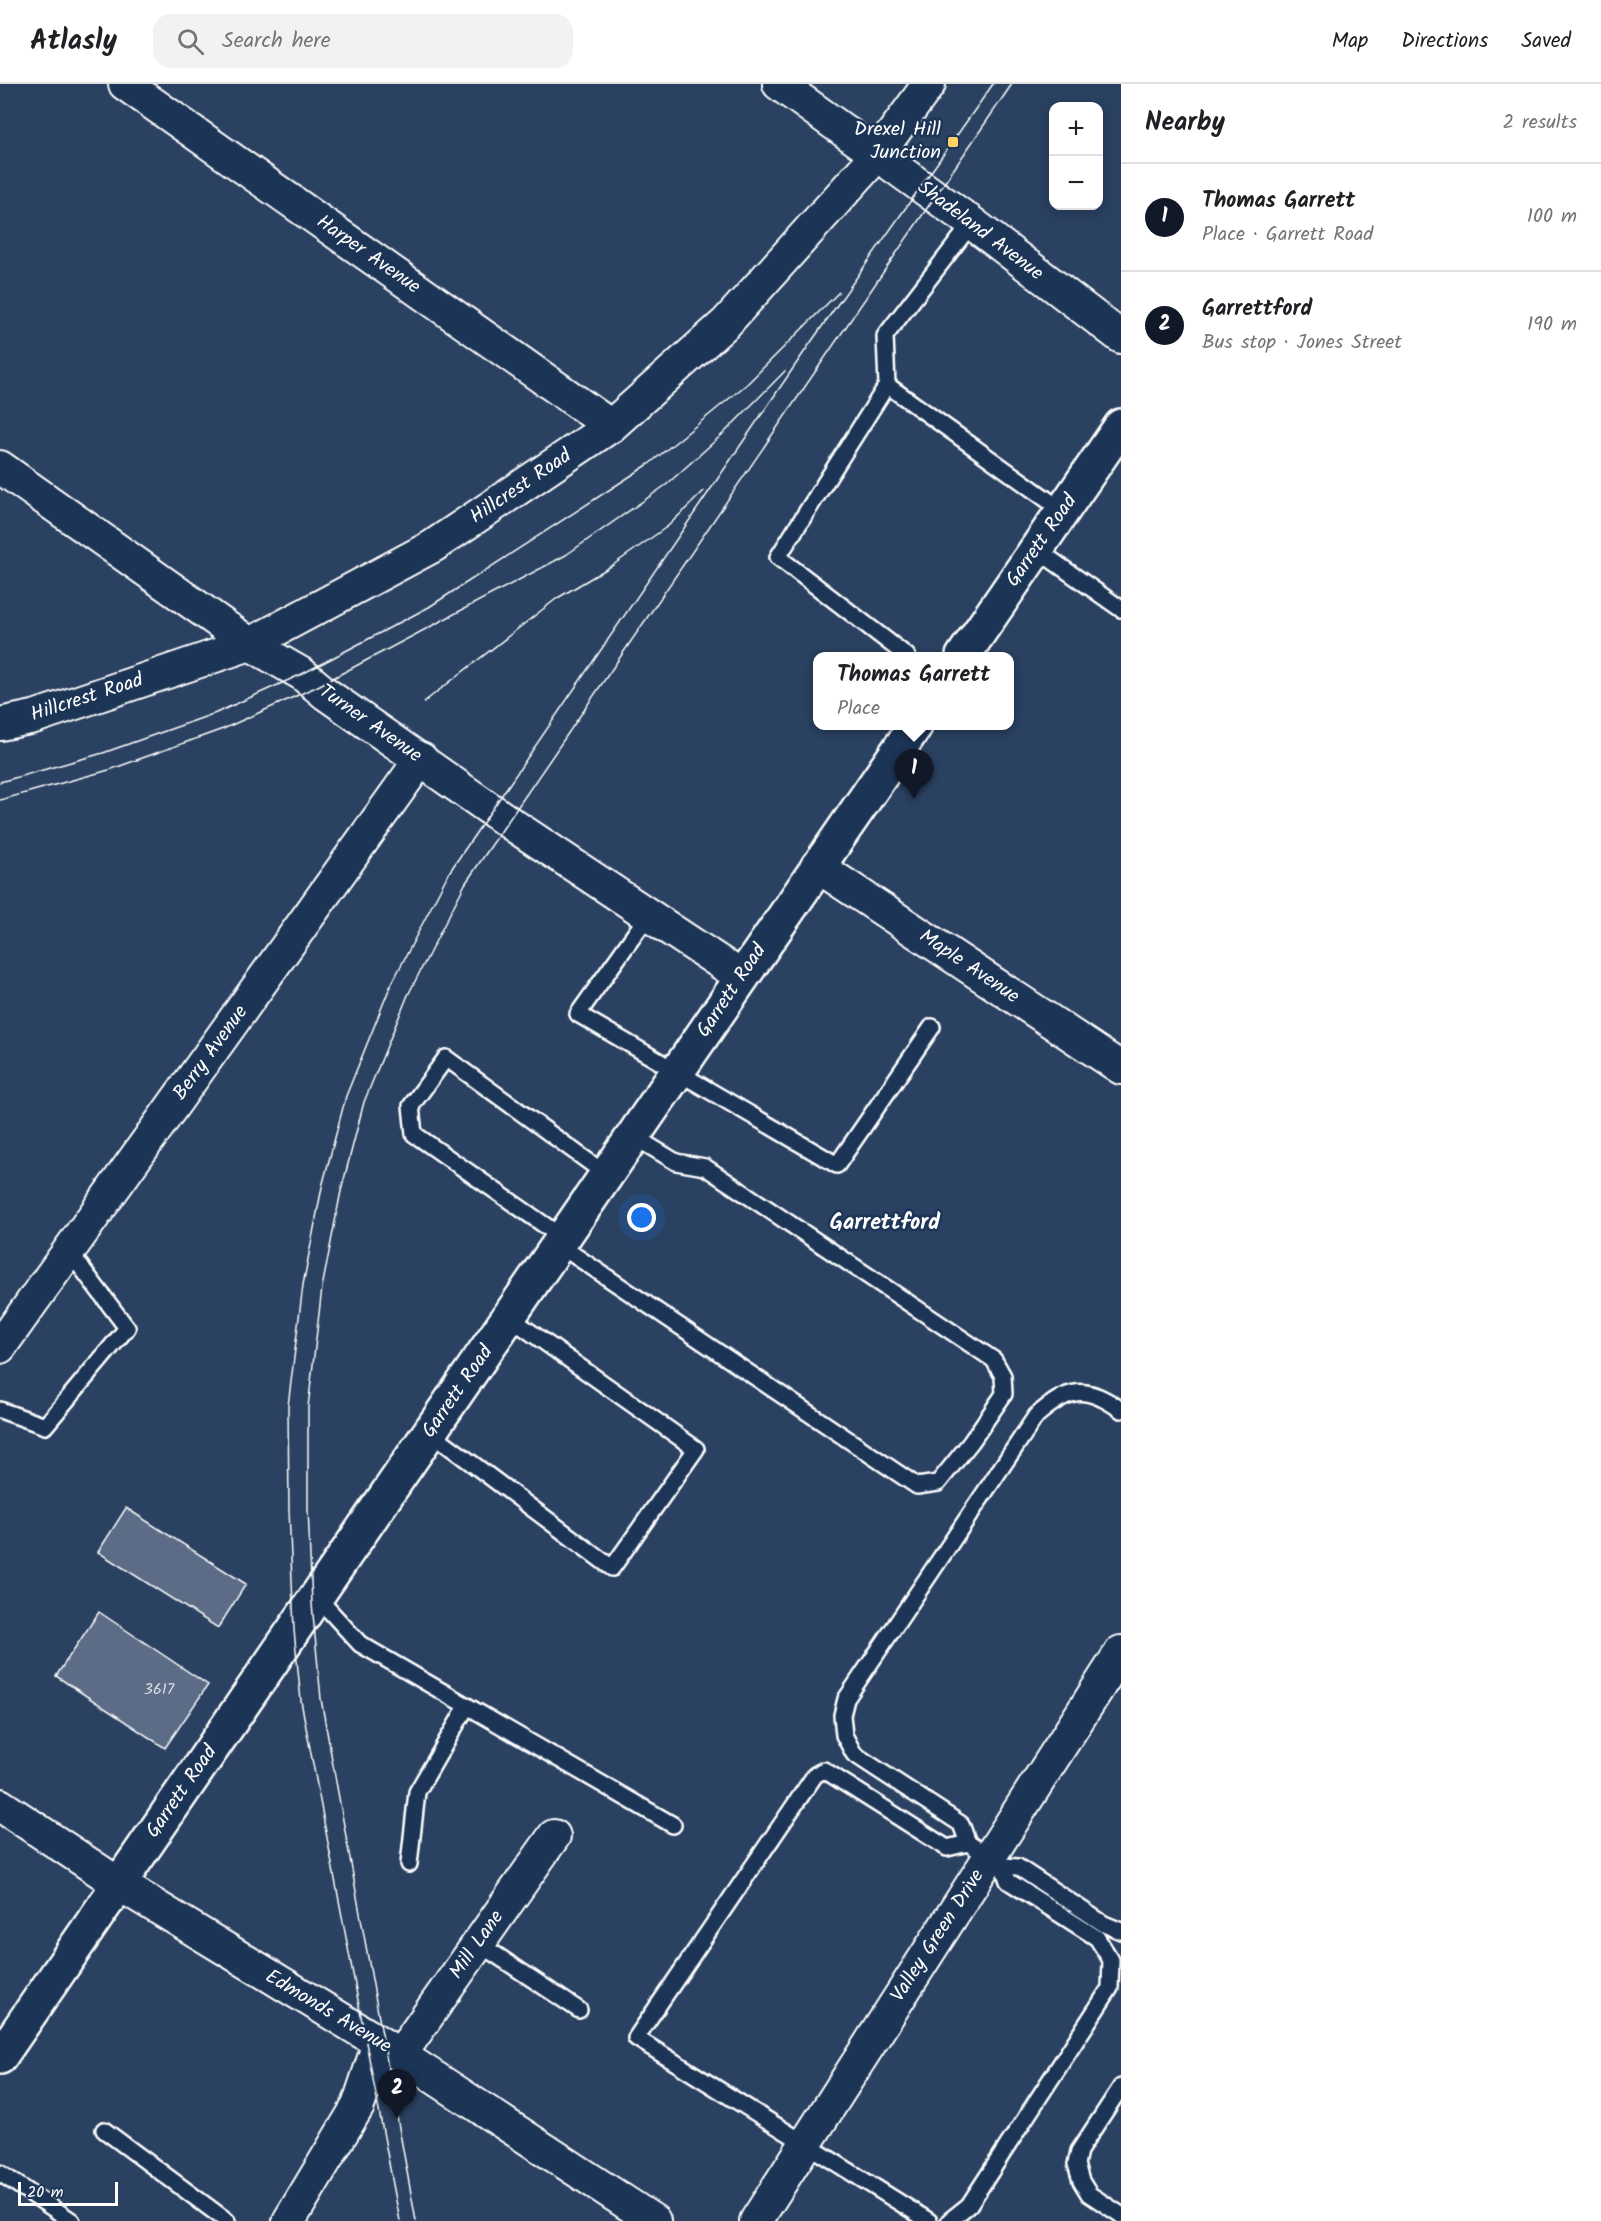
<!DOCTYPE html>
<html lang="en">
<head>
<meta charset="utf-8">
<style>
	:root { --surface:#fff; --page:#f2f2f2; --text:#202124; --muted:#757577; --line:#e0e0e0; --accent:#111827 }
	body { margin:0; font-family:Kalam,sans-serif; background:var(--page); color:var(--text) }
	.controls { position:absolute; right:18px; top:18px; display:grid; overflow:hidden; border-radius:12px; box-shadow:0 3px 15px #0003 }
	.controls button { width:54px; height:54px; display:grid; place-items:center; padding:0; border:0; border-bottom:2px solid var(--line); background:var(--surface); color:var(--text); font:30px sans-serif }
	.scale { position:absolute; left:18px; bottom:15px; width:100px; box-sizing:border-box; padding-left:6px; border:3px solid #fff; border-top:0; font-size:16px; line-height:21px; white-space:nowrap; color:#fff; -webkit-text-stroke:4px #1d3557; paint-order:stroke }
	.you { position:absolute; left:642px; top:1134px; width:21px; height:21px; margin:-15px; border:4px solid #fff; border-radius:50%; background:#1a73e8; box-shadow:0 0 0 9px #1a73e833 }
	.badge { display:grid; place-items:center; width:39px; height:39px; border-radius:50%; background:var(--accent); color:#fff; font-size:20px; font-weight:700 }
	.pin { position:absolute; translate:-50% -50px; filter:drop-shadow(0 2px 3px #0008) }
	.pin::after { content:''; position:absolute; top:32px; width:21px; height:18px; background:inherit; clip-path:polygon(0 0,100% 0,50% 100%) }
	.popup { position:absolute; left:813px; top:568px; width:201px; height:78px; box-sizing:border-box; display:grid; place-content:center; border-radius:12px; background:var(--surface); filter:drop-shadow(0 2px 4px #0005); font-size:20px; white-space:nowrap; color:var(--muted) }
	.popup b { font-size:22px; color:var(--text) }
	.popup::after { content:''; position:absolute; left:50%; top:100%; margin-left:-12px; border:12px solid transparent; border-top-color:var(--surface) }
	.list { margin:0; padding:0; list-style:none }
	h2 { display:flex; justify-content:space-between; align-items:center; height:78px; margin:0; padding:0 24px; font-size:26px }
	h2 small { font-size:20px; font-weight:400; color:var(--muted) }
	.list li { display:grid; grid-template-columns:39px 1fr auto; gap:18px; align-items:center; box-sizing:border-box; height:108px; padding:0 24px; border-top:2px solid var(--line) }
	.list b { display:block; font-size:22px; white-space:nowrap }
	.list p { margin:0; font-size:20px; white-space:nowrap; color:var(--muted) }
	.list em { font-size:20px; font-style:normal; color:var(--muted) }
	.icon { flex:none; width:33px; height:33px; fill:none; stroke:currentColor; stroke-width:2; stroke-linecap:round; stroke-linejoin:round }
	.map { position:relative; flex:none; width:1121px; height:2137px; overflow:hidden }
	header { display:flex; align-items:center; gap:36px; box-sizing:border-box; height:84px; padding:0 30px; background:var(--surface); border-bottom:2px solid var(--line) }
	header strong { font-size:28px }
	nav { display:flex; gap:33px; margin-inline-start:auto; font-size:21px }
	.search { width:420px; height:54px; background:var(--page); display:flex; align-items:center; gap:15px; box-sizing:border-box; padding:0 21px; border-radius:18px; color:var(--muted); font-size:22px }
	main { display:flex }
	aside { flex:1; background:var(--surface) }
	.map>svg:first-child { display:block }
	.building { fill:#5b6c86; stroke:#fff; stroke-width:1.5 }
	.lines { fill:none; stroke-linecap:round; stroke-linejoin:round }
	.lane-casing { stroke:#fff; stroke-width:20 }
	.street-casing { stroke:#fff; stroke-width:36 }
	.secondary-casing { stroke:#fff; stroke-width:38 }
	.lane { stroke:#1d3557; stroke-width:15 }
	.street { stroke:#1d3557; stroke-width:32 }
	.secondary { stroke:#1d3557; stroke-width:33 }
	.tram { stroke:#fff; stroke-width:1.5 }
	.poi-dot { fill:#ffd166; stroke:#1d3557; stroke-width:2 }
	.labels { text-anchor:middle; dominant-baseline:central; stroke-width:5; stroke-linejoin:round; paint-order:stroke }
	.number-label { font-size:16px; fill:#d6dae1 }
	.poi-label { font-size:20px; fill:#fff; stroke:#1d3557; text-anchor:end }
	.street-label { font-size:20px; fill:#fff; stroke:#1d3557 }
	.quarter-label { font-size:22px; font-weight:bold; fill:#fff; stroke:#1d3557 }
</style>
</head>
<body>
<header>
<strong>Atlasly</strong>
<div class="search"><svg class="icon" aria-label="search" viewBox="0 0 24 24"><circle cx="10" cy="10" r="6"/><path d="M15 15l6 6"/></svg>Search here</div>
<nav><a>Map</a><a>Directions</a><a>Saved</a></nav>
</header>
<main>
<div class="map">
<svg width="1121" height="2137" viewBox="0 0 1121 2137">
	<rect width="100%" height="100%" fill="#2a4161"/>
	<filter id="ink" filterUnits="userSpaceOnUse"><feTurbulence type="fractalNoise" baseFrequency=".0167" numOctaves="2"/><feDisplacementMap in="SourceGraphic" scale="12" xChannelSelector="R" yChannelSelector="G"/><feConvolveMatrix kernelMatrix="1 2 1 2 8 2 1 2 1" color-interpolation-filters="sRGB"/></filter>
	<g filter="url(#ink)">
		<g class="building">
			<polygon points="126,1424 246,1500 218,1544 98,1468"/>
			<polygon points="99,1528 208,1601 165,1664 56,1592"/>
		</g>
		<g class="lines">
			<defs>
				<g id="lane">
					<polyline points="887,301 885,252 972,139"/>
					<polyline points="1036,465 1121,525"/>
					<polyline points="907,572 778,473 887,301 1063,427"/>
					<polyline points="649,830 578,930 837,1081 932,943"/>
					<polyline points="563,1154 414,1050 411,1022 446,974 607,1091"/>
					<polyline points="559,1161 917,1402 938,1399 971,1358 1004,1310 1003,1292 994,1276 705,1083 676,1078 633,1052"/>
					<polyline points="0,1326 45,1342 127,1244 69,1167"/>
					<path d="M1121 1326C1085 1300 1068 1304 1036 1332L846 1615 842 1631 844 1651 854 1670 961 1740 968 1759 1003 1782 1018 1783 1104 1840 1121 1847"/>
					<polyline points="430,1348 612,1484 696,1365 509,1233"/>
					<polyline points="317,1513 360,1560 673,1741"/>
					<polyline points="409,1780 417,1708 467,1622"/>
					<polyline points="478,1859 579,1926"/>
					<polyline points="1121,2003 1079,2067 1076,2080 1081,2097 1089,2110 1121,2131"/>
					<polyline points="104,2046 227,2137"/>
					<polyline points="0,2089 72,2137"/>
					<polyline points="929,2137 636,1954 815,1691 824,1686 947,1764 968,1759"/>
					<polyline points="949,2137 969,2121 1110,1904 1111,1876 1097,1854 1008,1797 1003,1782"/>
				</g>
				<g id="street">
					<polyline points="125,0 611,342"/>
					<polyline points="779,0 972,139 1121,253"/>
					<polyline points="0,383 250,560 302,590 326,610 510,739 742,893"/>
					<polyline points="0,640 34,633 250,560 433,462 611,342 726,239 877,71 929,0"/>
					<polyline points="817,782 1121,984"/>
					<polyline points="0,1263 421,675"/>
					<polyline points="0,1721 119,1800 400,1971 654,2137"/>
					<polyline points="400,1971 554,1752"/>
					<polyline points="289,2137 358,2022 379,1959"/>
					<polyline points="756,2137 1121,1568"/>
				</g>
				<g id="secondary">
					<polyline points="963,572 1121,342"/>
					<polyline points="0,1973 915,642"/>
				</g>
			</defs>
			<use href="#lane" class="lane-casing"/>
			<use href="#street" class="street-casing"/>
			<use href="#secondary" class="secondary-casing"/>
			<use href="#lane" class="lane"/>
			<use href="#street" class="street"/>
			<use href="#secondary" class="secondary"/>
			<g class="tram">
				<polyline points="424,618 556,515 613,481 668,442 704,407"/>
				<polyline points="0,698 103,669 216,629 302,590 429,523 649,380 747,300 839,208"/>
				<polyline points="0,716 109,686 223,645 316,603 566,471 666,401 725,348 785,287"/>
				<polyline points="400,2137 301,1617 294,1546 289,1425 288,1322 303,1201 322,1103 346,1012 390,903 448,790 809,261 993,0"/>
				<polyline points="416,2137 321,1615 312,1520 308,1424 308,1323 322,1204 341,1107 364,1018 408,911 465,800 1012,0"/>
			</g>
		</g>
	</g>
	<rect class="poi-dot" x="947" y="52" width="12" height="12" rx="3"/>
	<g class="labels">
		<g class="number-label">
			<text x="159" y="1605">3617</text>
		</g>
		<g class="poi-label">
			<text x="941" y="46">Drexel Hill<tspan x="941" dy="23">Junction</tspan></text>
		</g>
		<g class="street-label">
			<text transform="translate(980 147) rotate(37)">Shadeland Avenue</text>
			<text transform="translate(368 171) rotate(35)">Harper Avenue</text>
			<text transform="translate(521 403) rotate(-34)">Hillcrest Road</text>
			<text transform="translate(1042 457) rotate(-55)">Garrett Road</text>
			<text transform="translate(87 614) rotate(-18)">Hillcrest Road</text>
			<text transform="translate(370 640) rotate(35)">Turner Avenue</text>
			<text transform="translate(969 883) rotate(34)">Maple Avenue</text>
			<text transform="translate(732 907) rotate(-56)">Garrett Road</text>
			<text transform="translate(211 969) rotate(-54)">Berry Avenue</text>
			<text transform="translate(458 1308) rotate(-55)">Garrett Road</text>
			<text transform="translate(182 1708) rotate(-55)">Garrett Road</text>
			<text transform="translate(938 1852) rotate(-57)">Valley Green Drive</text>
			<text transform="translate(477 1861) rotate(-55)">Mill Lane</text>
			<text transform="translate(328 1928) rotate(31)">Edmonds Avenue</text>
		</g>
		<g class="quarter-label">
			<text x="885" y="1139">Garrettford</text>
		</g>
	</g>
</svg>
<div class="controls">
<button>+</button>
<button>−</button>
</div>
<div class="scale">20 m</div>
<div class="you"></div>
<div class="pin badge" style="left:914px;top:715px">1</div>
<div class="popup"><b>Thomas Garrett</b>Place</div>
<div class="pin badge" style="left:397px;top:2035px">2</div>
</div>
<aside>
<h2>Nearby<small>2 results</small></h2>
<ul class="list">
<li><span class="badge">1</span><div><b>Thomas Garrett</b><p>Place · Garrett Road</p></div><em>100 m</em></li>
<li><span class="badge">2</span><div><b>Garrettford</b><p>Bus stop · Jones Street</p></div><em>190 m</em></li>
</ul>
</aside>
</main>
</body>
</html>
